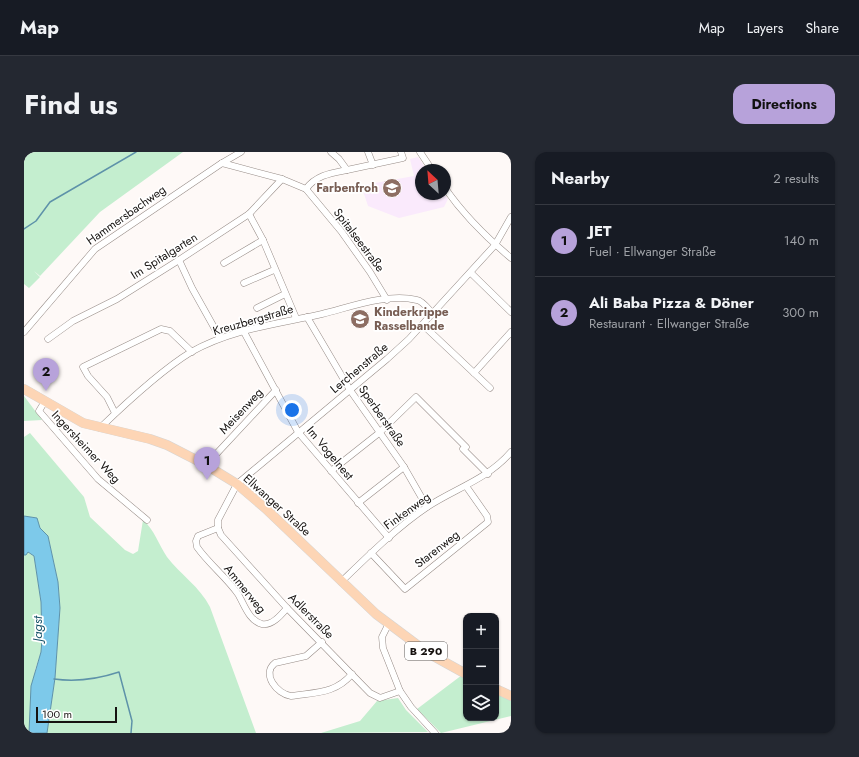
<!DOCTYPE html>
<html lang="en">
<head>
<meta charset="utf-8">
<style>
	:root { --surface:#171b24; --page:#242831; --text:#f1f3f6; --muted:#9ea1a6; --line:#363941; --accent:#b7a2da }
	body { margin:0; font-family:Jost,sans-serif; background:var(--page); color:var(--text) }
	.controls { position:absolute; right:12px; bottom:12px; display:grid; overflow:hidden; border-radius:8px; box-shadow:0 1px 3px #0004 }
	.controls button { width:36px; height:36px; display:grid; place-items:center; padding:0; border:0; border-bottom:1px solid var(--line); background:var(--surface); color:var(--text); font:20px sans-serif }
	.compass { position:absolute; left:391px; top:12px; width:36px; height:36px; border-radius:50%; background:var(--surface); box-shadow:0 1px 3px #0004; rotate:334deg }
	.scale { position:absolute; left:12px; bottom:10px; width:81px; box-sizing:border-box; padding-left:4px; border:2px solid #171311; border-top:0; font-size:11px; line-height:14px; white-space:nowrap; color:#171311; -webkit-text-stroke:3px #fff; paint-order:stroke }
	.you { position:absolute; left:268px; top:258px; width:14px; height:14px; margin:-10px; border:3px solid #fff; border-radius:50%; background:#1a73e8; box-shadow:0 0 0 6px #1a73e833 }
	.badge { display:grid; place-items:center; width:26px; height:26px; border-radius:50%; background:var(--accent); color:#111; font-size:13px; font-weight:700 }
	.pin { position:absolute; translate:-50% -33px; filter:drop-shadow(0 1px 2px #0008) }
	.pin::after { content:''; position:absolute; top:21px; width:14px; height:12px; background:inherit; clip-path:polygon(0 0,100% 0,50% 100%) }
	.list { margin:0; padding:0; list-style:none }
	h2 { display:flex; justify-content:space-between; align-items:center; height:52px; margin:0; padding:0 16px; font-size:17px }
	h2 small { font-size:13px; font-weight:400; color:var(--muted) }
	.list li { display:grid; grid-template-columns:26px 1fr auto; gap:12px; align-items:center; box-sizing:border-box; height:72px; padding:0 16px; border-top:1px solid var(--line) }
	.list b { display:block; font-size:15px; white-space:nowrap }
	.list p { margin:0; font-size:13px; white-space:nowrap; color:var(--muted) }
	.list em { font-size:13px; font-style:normal; color:var(--muted) }
	.icon { flex:none; width:22px; height:22px; fill:none; stroke:currentColor; stroke-width:2; stroke-linecap:round; stroke-linejoin:round }
	.map { position:relative; flex:none; width:487px; height:581px; overflow:hidden; border-radius:12px }
	header { display:flex; align-items:center; gap:24px; box-sizing:border-box; height:56px; padding:0 20px; background:var(--surface); border-bottom:1px solid var(--line) }
	header strong { font-size:19px }
	nav { display:flex; gap:22px; margin-inline-start:auto; font-size:14px }
	.intro { display:flex; align-items:center; justify-content:space-between; box-sizing:border-box; height:96px; padding:0 24px }
	h1 { margin:0; font-size:28px }
	.button { padding:10px 18px; border-radius:12px; background:var(--accent); color:#111; font-size:14px; font-weight:700 }
	main { display:flex; gap:24px; padding:0 24px }
	aside { flex:1; background:var(--surface); border-radius:12px; box-shadow:0 1px 3px #0004 }
	.map>svg:first-child { display:block }
	.education { fill:#faeafc }
	.green { fill:#c4eecf }
	.water { fill:#7dc9ea; stroke:#5e92a9 }
	.lines { fill:none; stroke-linecap:round; stroke-linejoin:round }
	.stream { stroke:#5e92a9; stroke-width:1.5 }
	.minor-casing { stroke:#978c87; stroke-width:7 }
	.primary-casing { stroke:#d5d5d4; stroke-width:10 }
	.minor { stroke:#fff; stroke-width:6 }
	.primary { stroke:#fdd5b5; stroke-width:9 }
	.labels { text-anchor:middle; dominant-baseline:central; stroke-width:3.5; stroke-linejoin:round; paint-order:stroke }
	.shield { fill:#fff; stroke:#5d5a58; stroke-width:1 }
	.shield-label { font-size:11px; font-weight:bold; fill:#171311 }
	.education-label { font-size:12px; font-weight:bold; fill:#785e54; stroke:#fff; text-anchor:end }
	.street-label { font-size:12px; fill:#171311; stroke:#fff }
	.water-label { font-size:13px; font-style:italic; fill:#145268; stroke:#fff }
</style>
</head>
<body>
<header>
<strong>Map</strong>
<nav><a>Map</a><a>Layers</a><a>Share</a></nav>
</header>
<div class="intro"><h1>Find us</h1><a class="button">Directions</a></div>
<main>
<div class="map">
<svg width="487" height="581" viewBox="0 0 487 581">
	<rect width="100%" height="100%" fill="#fef9f7"/>
	<polygon class="education" points="394,5 403,18 397,18 397,42 420,42 424,47 420,55 375,66 344,54 339,39 340,33 390,24 386,7"/>
	<g class="green">
		<polygon points="0,0 159,0 76,60 16,124 10,119 16,125 5,136 0,132"/>
		<polygon points="0,244 18,268 0,269"/>
		<path d="M6 281 60 345 66 365 101 398 109 402 114 399 119 368C130 377 135 393 143 405 156 422 176 435 186 455L232 581H23L31 526 36 456 34 430 24 384 16 376 13 366 0 364V285Z"/>
		<polygon points="3,400 10,404 17,450 18,487 17,500 11,518 5,581 0,581 0,403 2,403"/>
		<polygon points="438,523 442,526 442,566 472,566 472,540 487,547 487,564 417,581 393,557"/>
		<polygon points="374,546 382,558 404,580 297,581 336,569 353,549"/>
	</g>
	<polygon class="water" points="0,364 13,366 16,376 24,384 34,430 36,456 31,526 23,581 5,581 7,534 17,500 18,487 17,450 10,404 4,400 2,403 0,403"/>
	<g class="lines">
		<g class="stream">
			<polyline points="0,77 12,69 26,50 112,0"/>
			<path d="M30 527C52 530 74 527 95 520L108 569 107 581"/>
		</g>
		<defs>
			<g id="minor">
				<polyline points="307,0 315,7 323,18 379,6 377,0"/>
				<polyline points="344,0 349,13"/>
				<polyline points="396,0 408,18"/>
				<polyline points="198,11 258,27 282,37 317,79 346,120 363,148"/>
				<path d="M421 36C439 62 463 86 487 106"/>
				<path d="M282 37C292 23 308 21 323 18"/>
				<polyline points="225,62 239,88 272,166"/>
				<polyline points="155,108 168,136 196,186"/>
				<polyline points="200,111 239,88"/>
				<polyline points="447,121 487,160"/>
				<polyline points="220,131 250,118"/>
				<polyline points="233,156 261,142"/>
				<polyline points="283,165 326,238 380,315 403,355"/>
				<polyline points="399,173 466,236"/>
				<polyline points="0,180 71,97 198,11 217,0"/>
				<polyline points="220,180 274,280 365,386"/>
				<polyline points="24,187 49,169 93,147 155,108 225,62 258,27"/>
				<polyline points="450,221 487,180"/>
				<polyline points="21,249 15,259 74,327 123,368"/>
				<polyline points="91,261 83,245 64,224 59,215 137,177 146,179 168,200"/>
				<path d="M76 276C102 251 136 219 167 200 207 177 254 172 298 162 327 155 363 141 393 148 399 149 405 158 409 162"/>
				<polyline points="182,313 252,238"/>
				<polyline points="307,319 355,281 392,245 442,295 439,297 464,322"/>
				<polyline points="334,351 380,315"/>
				<path d="M194 376 174 384 172 389 173 395C185 412 202 425 214 442 220 452 225 469 238 472 248 474 257 463 263 456"/>
				<polyline points="347,401 381,437 464,370 463,364 442,334"/>
				<path d="M317 430C344 404 372 376 403 355 432 336 464 327 487 300"/>
				<polyline points="364,473 358,485 359,496 376,539 387,555 411,581"/>
				<path d="M298 490 282 504 251 511C237 522 253 542 267 544 292 540 311 542 328 522"/>
				<polyline points="376,539 356,546 346,541 263,456 197,383 194,376 194,368 213,332 363,207 385,187 471,93 487,65"/>
			</g>
			<g id="primary">
				<polyline points="0,237 59,271 126,287 143,293 182,313 213,332 241,356 352,462 404,501 442,522"/>
				<polyline points="472,537 487,544"/>
			</g>
		</defs>
		<use href="#minor" class="minor-casing"/>
		<use href="#primary" class="primary-casing"/>
		<use href="#minor" class="minor"/>
		<use href="#primary" class="primary"/>
	</g>
	<defs>
		<symbol id="school-disc" viewBox="-11 -11 22 22"><circle r="9.5" fill="#8d6e63" stroke="#fff"/><path d="M0-5L7-2L0 1L-7-2ZM-4 1L0 2.5L4 1V4Q0 6-4 4Z" fill="#fff"/></symbol>
	</defs>
	<g fill-rule="evenodd">
		<use href="#school-disc" x="357" y="25" width="22" height="22"/>
		<use href="#school-disc" x="325" y="156" width="22" height="22"/>
	</g>
	<g class="labels">
		<rect class="shield" x="381" y="490" width="42" height="18" rx="3"/>
		<g class="shield-label">
			<text x="402" y="499">B 290</text>
		</g>
		<g class="education-label">
			<text x="354" y="36">Farbenfroh</text>
			<text x="350" y="160" text-anchor="start">Kinderkrippe<tspan x="350" dy="14">Rasselbande</tspan></text>
		</g>
		<g class="street-label">
			<text transform="translate(102 63) rotate(-35)">Hammersbachweg</text>
			<text transform="translate(335 88) rotate(53)">Spitalseestraße</text>
			<text transform="translate(140 104) rotate(-32)">Im Spitalgarten</text>
			<text transform="translate(229 168) rotate(-16)">Kreuzbergstraße</text>
			<text transform="translate(335 216) rotate(-40)">Lerchenstraße</text>
			<text transform="translate(217 259) rotate(-47)">Meisenweg</text>
			<text transform="translate(358 264) rotate(55)">Sperberstraße</text>
			<text transform="translate(62 295) rotate(47)">Ingersheimer Weg</text>
			<text transform="translate(306 301) rotate(50)">Im Vogelnest</text>
			<text transform="translate(253 353) rotate(42)">Ellwanger Straße</text>
			<text transform="translate(383 359) rotate(-36)">Finkenweg</text>
			<text transform="translate(413 397) rotate(-38)">Starenweg</text>
			<text transform="translate(221 437) rotate(51)">Ammerweg</text>
			<text transform="translate(287 464) rotate(45)">Adlerstraße</text>
		</g>
		<g class="water-label">
			<text transform="translate(13 477) rotate(-90)">Jagst</text>
		</g>
	</g>
</svg>
<div class="controls">
<button>+</button>
<button>−</button>
<button><svg class="icon" aria-label="layers" viewBox="0 0 24 24"><path d="M12 4l9 5-9 5-9-5zM3 14l9 5 9-5"/></svg></button>
</div>
<svg class="compass" viewBox="-18 -18 36 36"><path d="M0-13l5 13h-10z" fill="#e53935"/><path d="M0 13l5-13h-10z" fill="#9ea1a6"/></svg>
<div class="scale">100 m</div>
<div class="you"></div>
<div class="pin badge" style="left:183px;top:328px">1</div>
<div class="pin badge" style="left:22px;top:239px">2</div>
</div>
<aside>
<h2>Nearby<small>2 results</small></h2>
<ul class="list">
<li><span class="badge">1</span><div><b>JET</b><p>Fuel · Ellwanger Straße</p></div><em>140 m</em></li>
<li><span class="badge">2</span><div><b>Ali Baba Pizza &amp; Döner</b><p>Restaurant · Ellwanger Straße</p></div><em>300 m</em></li>
</ul>
</aside>
</main>
</body>
</html>
